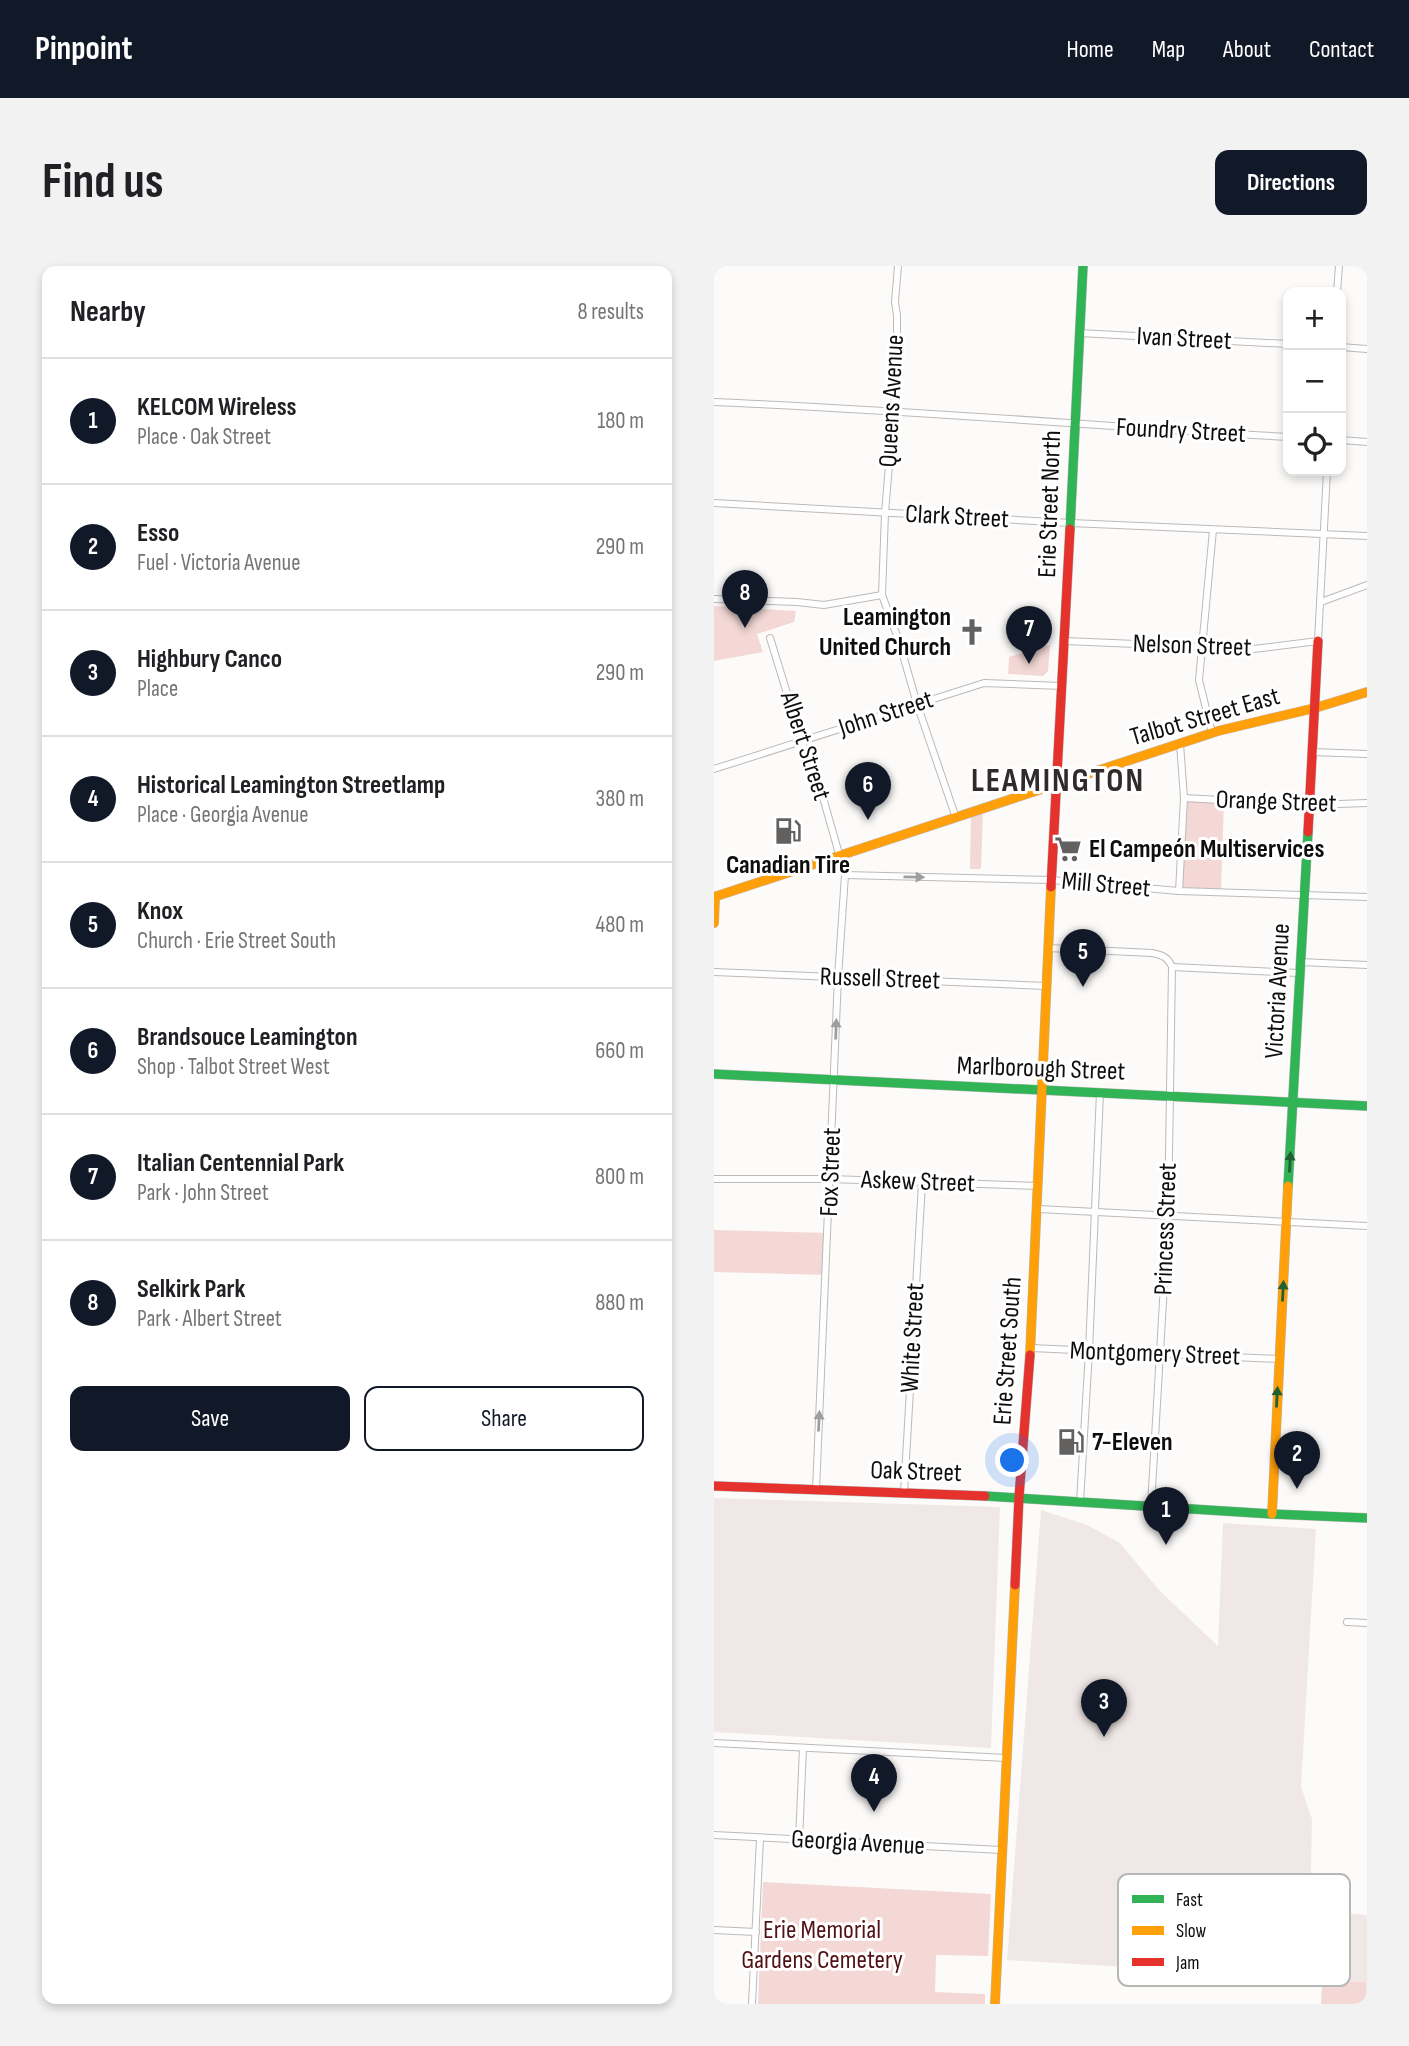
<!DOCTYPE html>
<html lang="en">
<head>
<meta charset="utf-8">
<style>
	:root { --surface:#fff; --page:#f2f2f2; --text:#202124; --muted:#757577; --line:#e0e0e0; --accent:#111827 }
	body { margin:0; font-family:"Sofia Sans Condensed",sans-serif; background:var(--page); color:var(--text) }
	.controls { position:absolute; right:21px; top:21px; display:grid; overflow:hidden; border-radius:14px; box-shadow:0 4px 10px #0003 }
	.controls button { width:63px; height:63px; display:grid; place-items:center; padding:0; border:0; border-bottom:2px solid var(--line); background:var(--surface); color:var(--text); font:35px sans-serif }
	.you { position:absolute; left:299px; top:1195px; width:24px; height:24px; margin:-18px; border:5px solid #fff; border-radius:50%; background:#1a73e8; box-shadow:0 0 0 10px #1a73e833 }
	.badge { display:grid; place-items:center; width:46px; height:46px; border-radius:50%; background:var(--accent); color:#fff; font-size:23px; font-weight:700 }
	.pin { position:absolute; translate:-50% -58px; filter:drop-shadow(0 2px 4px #0008) }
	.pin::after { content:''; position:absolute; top:37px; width:24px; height:21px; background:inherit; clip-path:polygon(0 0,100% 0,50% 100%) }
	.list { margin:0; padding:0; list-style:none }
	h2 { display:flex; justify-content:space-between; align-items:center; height:91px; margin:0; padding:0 28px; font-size:30px }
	h2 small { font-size:23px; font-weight:400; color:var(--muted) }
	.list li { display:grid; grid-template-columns:46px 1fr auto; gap:21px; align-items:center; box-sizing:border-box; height:126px; padding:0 28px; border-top:2px solid var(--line) }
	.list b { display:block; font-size:26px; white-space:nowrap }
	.list p { margin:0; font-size:23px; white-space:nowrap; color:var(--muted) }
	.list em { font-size:23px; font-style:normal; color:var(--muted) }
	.actions { display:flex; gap:14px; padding:21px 28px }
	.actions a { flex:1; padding:16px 0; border:2px solid var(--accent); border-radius:14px; text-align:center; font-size:24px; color:var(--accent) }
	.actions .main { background:var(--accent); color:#fff }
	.icon { flex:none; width:38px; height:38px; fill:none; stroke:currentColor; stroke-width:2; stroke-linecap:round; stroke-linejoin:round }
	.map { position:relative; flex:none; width:653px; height:1738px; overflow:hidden; border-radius:14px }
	header { display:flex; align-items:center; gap:42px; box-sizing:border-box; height:98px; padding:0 35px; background:var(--accent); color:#fff }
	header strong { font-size:33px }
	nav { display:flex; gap:38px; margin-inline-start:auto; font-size:24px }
	.intro { display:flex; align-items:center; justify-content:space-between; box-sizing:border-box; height:168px; padding:0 42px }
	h1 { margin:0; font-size:49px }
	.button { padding:18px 32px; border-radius:14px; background:var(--accent); color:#fff; font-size:24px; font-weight:700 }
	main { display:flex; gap:42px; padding:0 42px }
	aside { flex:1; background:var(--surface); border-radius:14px; box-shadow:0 4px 10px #0003 }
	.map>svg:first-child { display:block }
	.built { fill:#f0e8e6 }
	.green { fill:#f3d8d5 }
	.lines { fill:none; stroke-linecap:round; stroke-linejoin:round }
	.street-casing { stroke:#bcbab9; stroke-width:8 }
	.fast-casing { stroke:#bcbab9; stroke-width:10 }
	.slow-casing { stroke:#bcbab9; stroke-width:10 }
	.jam-casing { stroke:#bcbab9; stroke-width:10 }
	.street { stroke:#fffefe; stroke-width:6 }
	.fast { stroke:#30b455; stroke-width:9 }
	.slow { stroke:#ff9f0a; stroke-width:9 }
	.jam { stroke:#e5322d; stroke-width:9 }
	.oneway { fill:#9f9e9e }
	.oneway2 { fill:#206131 }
	.labels { text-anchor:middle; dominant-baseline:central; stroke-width:6; stroke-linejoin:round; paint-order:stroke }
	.street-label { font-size:26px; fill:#100e0d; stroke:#fff }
	.poi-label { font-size:26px; font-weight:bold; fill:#100e0d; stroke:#fff; text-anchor:start }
	.park-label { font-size:26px; fill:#521114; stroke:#fff }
	.district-label { font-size:33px; font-weight:bold; letter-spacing:2px; fill:#302b2a; stroke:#fff }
	.key { fill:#fff; stroke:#b7b7b6; stroke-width:2 }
	.key-label { font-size:19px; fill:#100e0d }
</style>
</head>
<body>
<header>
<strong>Pinpoint</strong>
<nav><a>Home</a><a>Map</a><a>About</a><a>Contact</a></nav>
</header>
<div class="intro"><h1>Find us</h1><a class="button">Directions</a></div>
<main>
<aside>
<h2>Nearby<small>8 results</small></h2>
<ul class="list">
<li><span class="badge">1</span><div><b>KELCOM Wireless</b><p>Place · Oak Street</p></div><em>180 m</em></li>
<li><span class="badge">2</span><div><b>Esso</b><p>Fuel · Victoria Avenue</p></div><em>290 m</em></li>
<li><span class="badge">3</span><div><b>Highbury Canco</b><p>Place</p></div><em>290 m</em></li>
<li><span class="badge">4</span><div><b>Historical Leamington Streetlamp</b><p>Place · Georgia Avenue</p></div><em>380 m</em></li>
<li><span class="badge">5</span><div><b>Knox</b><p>Church · Erie Street South</p></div><em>480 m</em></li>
<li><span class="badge">6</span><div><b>Brandsouce Leamington</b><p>Shop · Talbot Street West</p></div><em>660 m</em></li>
<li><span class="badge">7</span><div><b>Italian Centennial Park</b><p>Park · John Street</p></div><em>800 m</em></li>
<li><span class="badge">8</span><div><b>Selkirk Park</b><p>Park · Albert Street</p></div><em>880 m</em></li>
</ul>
<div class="actions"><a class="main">Save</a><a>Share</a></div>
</aside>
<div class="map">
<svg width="653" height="1738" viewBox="0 0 653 1738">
	<rect width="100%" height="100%" fill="#fdfbfa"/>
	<g class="built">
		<polygon points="0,1232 286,1241 277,1482 0,1466"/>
		<polygon points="327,1244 373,1259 406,1277 445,1324 504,1380 509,1257 602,1263 587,1521 598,1553 595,1712 293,1694"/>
		<polygon points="632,1647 653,1649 653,1736 652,1716 624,1715"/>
	</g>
	<g class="green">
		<polygon points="0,340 82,345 80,356 43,368 49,386 0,395"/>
		<polygon points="336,379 334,405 329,410 294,408 295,391"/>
		<polygon points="470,532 510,534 507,626 465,625"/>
		<polygon points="269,543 267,603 256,603 257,546"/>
		<polygon points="0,964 114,967 112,1009 0,1006"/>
		<polygon points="49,1616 277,1628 274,1690 222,1689 221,1726 271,1728 271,1738 44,1738"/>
		<polygon points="624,1715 652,1716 653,1738 607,1738 608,1719"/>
	</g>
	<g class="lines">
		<defs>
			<g id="street">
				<polyline points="184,0 181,36 183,49 183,103 171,247 168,329 185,375 203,438 242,552"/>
				<polyline points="623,26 625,0"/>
				<polyline points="365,67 574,78"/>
				<polyline points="627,81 653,83"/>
				<path d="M0 136C192 144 383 160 574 171"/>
				<polyline points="627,174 653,176"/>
				<polyline points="0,237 357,257 653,270"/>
				<polyline points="0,333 83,336 110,339 168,329"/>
				<polyline points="607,336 653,319"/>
				<polyline points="56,372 88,476 110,535 131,609 124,711 102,1224"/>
				<polyline points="351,375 540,383 604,375 613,205"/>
				<polyline points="498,467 485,414 499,264"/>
				<polyline points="598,486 653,488"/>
				<polyline points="0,503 270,417 348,420"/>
				<polyline points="470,532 597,539 653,537"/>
				<polyline points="131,609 337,614 465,625 653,631"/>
				<polyline points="465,625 470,532 466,478"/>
				<path d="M334 682 438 687C448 689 454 691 458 701L454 950 437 1240"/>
				<polyline points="586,696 653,699"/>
				<polyline points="458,701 585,707"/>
				<polyline points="0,706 332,720"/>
				<polyline points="0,913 116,913 324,920"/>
				<polyline points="324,943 653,960"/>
				<polyline points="317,1082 565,1093"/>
				<polyline points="190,1227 208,917"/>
				<polyline points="366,1236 375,1085 386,826"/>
				<polyline points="633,1356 653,1357"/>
				<polyline points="0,1477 292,1492"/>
				<polyline points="0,1569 287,1584"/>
				<polyline points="85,1574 89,1482"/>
				<polyline points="0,1664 42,1666"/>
				<polyline points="38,1738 46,1572"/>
			</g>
			<g id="fast">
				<polyline points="356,263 369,0"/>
				<polyline points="0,808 653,840"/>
				<polyline points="574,920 594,566"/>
				<polyline points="271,1230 558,1248 653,1252"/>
			</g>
			<g id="slow">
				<polyline points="0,631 504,465 601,442 653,426"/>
				<polyline points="0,657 1,631"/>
				<polyline points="316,1089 337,621"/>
				<polyline points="558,1248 574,920"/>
				<polyline points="281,1738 301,1319"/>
			</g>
			<g id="jam">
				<polyline points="594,566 604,375"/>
				<polyline points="337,621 356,263"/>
				<polyline points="0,1220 271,1230"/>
				<polyline points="301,1319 305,1231 316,1089"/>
			</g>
		</defs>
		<use href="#street" class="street-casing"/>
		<use href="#fast" class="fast-casing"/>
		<use href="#slow" class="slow-casing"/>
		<use href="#jam" class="jam-casing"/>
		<use href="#street" class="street"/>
		<use href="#fast" class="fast"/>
		<use href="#slow" class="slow"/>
		<use href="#jam" class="jam"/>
	</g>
	<defs><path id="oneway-solid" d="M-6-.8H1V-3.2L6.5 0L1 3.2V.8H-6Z" transform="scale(1.75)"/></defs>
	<g class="oneway">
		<use href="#oneway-solid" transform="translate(200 611) rotate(1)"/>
		<use href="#oneway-solid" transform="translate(122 763) rotate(-88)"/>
		<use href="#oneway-solid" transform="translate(105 1155) rotate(-87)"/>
	</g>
	<g class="oneway2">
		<use href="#oneway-solid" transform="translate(576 896) rotate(-87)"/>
		<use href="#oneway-solid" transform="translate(569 1025) rotate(-87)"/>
		<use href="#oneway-solid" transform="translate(563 1131) rotate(-87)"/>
	</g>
	<defs>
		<symbol id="church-bare" viewBox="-9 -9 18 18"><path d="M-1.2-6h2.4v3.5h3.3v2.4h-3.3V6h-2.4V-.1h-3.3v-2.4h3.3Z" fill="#636160" stroke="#fff" stroke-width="2.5" paint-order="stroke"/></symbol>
		<symbol id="fuel-bare" viewBox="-9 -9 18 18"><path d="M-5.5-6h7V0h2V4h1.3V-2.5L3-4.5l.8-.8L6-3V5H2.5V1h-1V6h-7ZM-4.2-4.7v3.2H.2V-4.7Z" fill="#636160" stroke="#fff" stroke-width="2.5" paint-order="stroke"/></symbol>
		<symbol id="supermarket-bare" viewBox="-9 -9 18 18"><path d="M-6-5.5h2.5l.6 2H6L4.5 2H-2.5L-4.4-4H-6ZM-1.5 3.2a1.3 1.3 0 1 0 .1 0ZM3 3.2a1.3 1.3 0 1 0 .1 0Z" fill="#636160" stroke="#fff" stroke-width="2.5" paint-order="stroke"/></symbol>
	</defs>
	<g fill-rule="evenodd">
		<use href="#church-bare" x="239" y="347" width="38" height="38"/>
		<use href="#fuel-bare" x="55" y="546" width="38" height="38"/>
		<use href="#supermarket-bare" x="335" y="564" width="38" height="38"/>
		<use href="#fuel-bare" x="338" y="1157" width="38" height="38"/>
	</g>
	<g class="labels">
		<g class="street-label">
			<text transform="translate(470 73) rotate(3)">Ivan Street</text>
			<text transform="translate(178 135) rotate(-87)">Queens Avenue</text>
			<text transform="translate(467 165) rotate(3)">Foundry Street</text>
			<text transform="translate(336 238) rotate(-88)">Erie Street North</text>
			<text transform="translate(243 251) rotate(3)">Clark Street</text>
			<text transform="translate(478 380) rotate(2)">Nelson Street</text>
			<text transform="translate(172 448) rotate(-18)">John Street</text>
			<text transform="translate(491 451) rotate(-16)">Talbot Street East</text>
			<text transform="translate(91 480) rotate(72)">Albert Street</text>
			<text transform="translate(562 536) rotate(2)">Orange Street</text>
			<text transform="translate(392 619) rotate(5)">Mill Street</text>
			<text transform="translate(166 713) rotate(2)">Russell Street</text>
			<text transform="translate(564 725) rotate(-87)">Victoria Avenue</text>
			<text transform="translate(327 803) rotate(2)">Marlborough Street</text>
			<text transform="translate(117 906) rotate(-88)">Fox Street</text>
			<text transform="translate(204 916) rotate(2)">Askew Street</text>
			<text transform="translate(452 963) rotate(-88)">Princess Street</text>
			<text transform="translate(199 1072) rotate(-87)">White Street</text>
			<text transform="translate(294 1085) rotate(-86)">Erie Street South</text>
			<text transform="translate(441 1088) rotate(2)">Montgomery Street</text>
			<text transform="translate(202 1206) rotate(2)">Oak Street</text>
			<text transform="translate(144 1577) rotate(3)">Georgia Avenue</text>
		</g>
		<g class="poi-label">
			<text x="237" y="351" text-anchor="end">Leamington<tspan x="237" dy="30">United Church</tspan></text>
			<text x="375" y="583">El Campeón Multiservices</text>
			<text x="74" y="599" text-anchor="middle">Canadian Tire</text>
			<text x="378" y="1176">7-Eleven</text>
		</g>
		<g class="park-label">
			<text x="108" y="1664">Erie Memorial<tspan x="108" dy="30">Gardens Cemetery</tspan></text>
		</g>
		<g class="district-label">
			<text x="344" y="515">LEAMINGTON</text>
		</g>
	</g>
	<rect x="404" y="1608" width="232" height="112" rx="10" class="key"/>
	<rect x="418" y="1629" width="32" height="8" fill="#30b455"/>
	<rect x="418" y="1660" width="32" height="9" fill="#ff9f0a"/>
	<rect x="418" y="1692" width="32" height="8" fill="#e5322d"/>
	<g class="key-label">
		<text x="462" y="1640">Fast</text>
		<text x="462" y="1671">Slow</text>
		<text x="462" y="1703">Jam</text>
	</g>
</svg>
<div class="controls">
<button>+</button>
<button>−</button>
<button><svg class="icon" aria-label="locate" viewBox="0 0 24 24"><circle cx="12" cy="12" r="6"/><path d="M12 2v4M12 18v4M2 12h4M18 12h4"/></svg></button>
</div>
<div class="you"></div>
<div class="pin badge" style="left:452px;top:1279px">1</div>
<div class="pin badge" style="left:583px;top:1223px">2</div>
<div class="pin badge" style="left:390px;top:1471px">3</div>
<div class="pin badge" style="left:160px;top:1546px">4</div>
<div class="pin badge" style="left:369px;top:721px">5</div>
<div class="pin badge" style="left:154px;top:554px">6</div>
<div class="pin badge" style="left:315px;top:398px">7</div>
<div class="pin badge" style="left:31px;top:362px">8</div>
</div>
</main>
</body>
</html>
